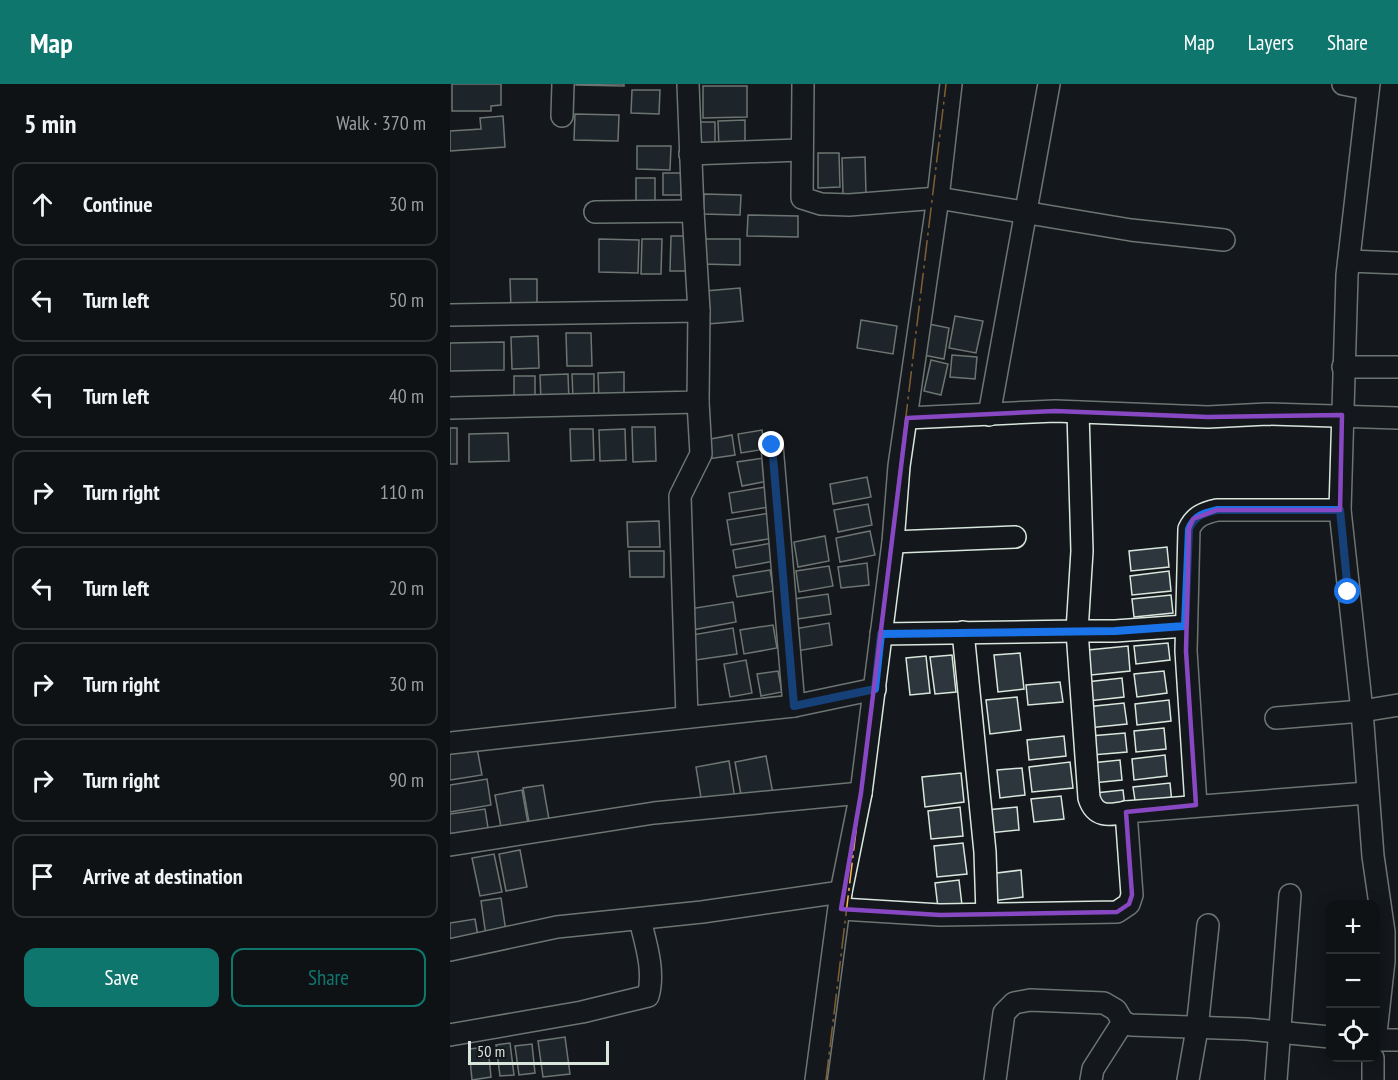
<!DOCTYPE html>
<html lang="en">
<head>
<meta charset="utf-8">
<style>
	:root { --surface:#0f1215; --page:#181b1e; --text:#f1f3f6; --muted:#9b9ea0; --line:#2f3234; --accent:#0f766e }
	body { margin:0; font-family:"PT Sans Narrow",sans-serif; background:var(--page); color:var(--text) }
	.controls { position:absolute; right:18px; bottom:18px; display:grid; overflow:hidden; border-radius:12px; box-shadow:0 3px 15px #0003 }
	.controls button { width:54px; height:54px; display:grid; place-items:center; padding:0; border:0; border-bottom:2px solid var(--line); background:var(--surface); color:var(--text); font:30px sans-serif }
	.scale { position:absolute; left:18px; bottom:15px; width:141px; box-sizing:border-box; padding-left:6px; border:3px solid #d8e6dc; border-top:0; font-size:16px; line-height:21px; white-space:nowrap; color:#d8e6dc; -webkit-text-stroke:4px #14181c; paint-order:stroke }
	.stop { position:absolute; width:18px; height:18px; margin:-14px; border:4px solid #1a73e8; border-radius:50%; background:#fff }
	.stop.end { background:#1a73e8; border-color:#fff; box-shadow:0 2px 6px #0008 }
	.list { margin:0; padding:0; list-style:none }
	h2 { display:flex; justify-content:space-between; align-items:center; height:78px; margin:0; padding:0 24px; font-size:26px }
	h2 small { font-size:20px; font-weight:400; color:var(--muted) }
	.list li { display:grid; grid-template-columns:39px 1fr auto; gap:18px; align-items:center; box-sizing:border-box; height:84px; margin:0 12px 12px; padding:0 12px; border:2px solid var(--line); border-radius:12px }
	.list b { display:block; font-size:22px; white-space:nowrap }
	.list em { font-size:20px; font-style:normal; color:var(--muted) }
	.actions { display:flex; gap:12px; padding:18px 24px }
	.actions a { flex:1; padding:14px 0; border:2px solid var(--accent); border-radius:12px; text-align:center; font-size:21px; color:var(--accent) }
	.actions .main { background:var(--accent); color:#fff }
	.icon { flex:none; width:33px; height:33px; fill:none; stroke:currentColor; stroke-width:2; stroke-linecap:round; stroke-linejoin:round }
	.map { position:relative; flex:none; width:948px; height:996px; overflow:hidden }
	header { display:flex; align-items:center; gap:36px; box-sizing:border-box; height:84px; padding:0 30px; background:var(--accent); color:#fff }
	header strong { font-size:28px }
	nav { display:flex; gap:33px; margin-inline-start:auto; font-size:21px }
	main { display:flex }
	aside { flex:1; background:var(--surface) }
	.map>svg:first-child { display:block }
	.building { fill:#2c363c; stroke:#d8e6dc; stroke-width:1.5 }
	.lines { fill:none; stroke-linecap:round; stroke-linejoin:round }
	.minor-casing { stroke:#d8e6dc; stroke-width:24 }
	.minor { stroke:#14181c; stroke-width:21 }
	.power { stroke:#ffb74d; stroke-width:1.5; stroke-dasharray:21 4.5 3 4.5; stroke-linecap:butt }
	.route { stroke:#1a73e8; stroke-width:8 }
	.marked { fill:none; stroke:#8948c3; stroke-width:4.5; stroke-linejoin:round }
</style>
</head>
<body>
<header>
<strong>Map</strong>
<nav><a>Map</a><a>Layers</a><a>Share</a></nav>
</header>
<main>
<aside>
<h2>5 min<small>Walk · 370 m</small></h2>
<ul class="list">
<li><svg class="icon" aria-label="ahead" viewBox="0 0 24 24"><path d="M12 20V5M6 11l6-6 6 6"/></svg><div><b>Continue</b></div><em>30 m</em></li>
<li><svg class="icon" aria-label="left" viewBox="0 0 24 24"><path d="M17 20v-9H6M10 6l-5 5 5 5"/></svg><div><b>Turn left</b></div><em>50 m</em></li>
<li><svg class="icon" aria-label="left" viewBox="0 0 24 24"><path d="M17 20v-9H6M10 6l-5 5 5 5"/></svg><div><b>Turn left</b></div><em>40 m</em></li>
<li><svg class="icon" aria-label="right" viewBox="0 0 24 24"><path d="M7 20v-9h11M14 6l5 5-5 5"/></svg><div><b>Turn right</b></div><em>110 m</em></li>
<li><svg class="icon" aria-label="left" viewBox="0 0 24 24"><path d="M17 20v-9H6M10 6l-5 5 5 5"/></svg><div><b>Turn left</b></div><em>20 m</em></li>
<li><svg class="icon" aria-label="right" viewBox="0 0 24 24"><path d="M7 20v-9h11M14 6l5 5-5 5"/></svg><div><b>Turn right</b></div><em>30 m</em></li>
<li><svg class="icon" aria-label="right" viewBox="0 0 24 24"><path d="M7 20v-9h11M14 6l5 5-5 5"/></svg><div><b>Turn right</b></div><em>90 m</em></li>
<li><svg class="icon" aria-label="arrive" viewBox="0 0 24 24"><path d="M6 21V4h12l-3 4 3 4H6"/></svg><div><b>Arrive at destination</b></div></li>
</ul>
<div class="actions"><a class="main">Save</a><a>Share</a></div>
</aside>
<div class="map">
<svg width="948" height="996" viewBox="0 0 948 996">
	<rect width="100%" height="100%" fill="#14181c"/>
	<g class="building">
		<polygon points="2,0 51,0 51,21 41,22 41,27 2,27"/>
		<polygon points="126,0 174,0 174,2 126,1"/>
		<polygon points="253,2 297,2 297,33 253,34"/>
		<polygon points="182,6 210,6 209,30 181,29"/>
		<polygon points="125,30 169,31 168,57 124,56"/>
		<polygon points="53,32 55,63 0,67 0,47 31,45 30,34"/>
		<polygon points="295,36 295,64 269,65 268,37"/>
		<rect x="244" y="38" width="21" height="28"/>
		<polygon points="187,62 221,62 220,86 187,85"/>
		<polygon points="368,69 389,69 390,103 368,104"/>
		<polygon points="415,73 416,110 393,111 392,74"/>
		<rect x="213" y="89" width="18" height="22"/>
		<rect x="186" y="94" width="19" height="29"/>
		<polygon points="254,110 291,111 290,131 253,130"/>
		<polygon points="298,131 348,132 348,153 297,152"/>
		<polygon points="221,152 240,152 240,187 220,187"/>
		<polygon points="149,155 189,156 188,189 149,188"/>
		<polygon points="192,155 212,155 211,190 191,190"/>
		<polygon points="253,155 290,155 290,181 252,180"/>
		<polygon points="60,195 87,195 87,226 61,226"/>
		<polygon points="290,204 293,237 258,240 255,207"/>
		<polygon points="505,232 533,237 526,269 499,264"/>
		<polygon points="411,236 447,242 443,270 407,264"/>
		<polygon points="479,240 499,244 494,275 473,271"/>
		<polygon points="116,249 141,249 142,282 117,282"/>
		<polygon points="88,252 89,284 62,285 61,253"/>
		<polygon points="54,258 54,286 0,287 0,259"/>
		<polygon points="502,271 527,273 525,295 500,293"/>
		<polygon points="481,276 498,280 491,311 474,307"/>
		<polygon points="174,288 174,318 149,318 148,289"/>
		<polygon points="118,290 119,317 91,318 90,291"/>
		<polygon points="122,290 144,290 144,315 123,315"/>
		<rect x="64" y="292" width="21" height="23"/>
		<polygon points="182,343 205,343 206,377 183,378"/>
		<rect x="0" y="344" width="7" height="36"/>
		<polygon points="120,345 143,345 144,376 121,377"/>
		<polygon points="175,345 176,376 150,377 149,346"/>
		<polygon points="312,346 315,365 291,369 288,350"/>
		<polygon points="58,349 59,377 19,378 19,350"/>
		<polygon points="282,351 285,371 258,375 255,356"/>
		<polygon points="314,374 318,397 292,402 287,378"/>
		<polygon points="417,393 421,413 383,420 380,400"/>
		<polygon points="316,403 319,423 282,429 279,409"/>
		<polygon points="418,420 422,441 388,448 384,426"/>
		<polygon points="320,429 324,454 281,461 277,436"/>
		<polygon points="209,437 210,463 178,463 177,438"/>
		<polygon points="420,447 425,471 390,478 386,454"/>
		<polygon points="375,452 379,477 348,483 344,458"/>
		<polygon points="322,459 325,477 286,484 283,466"/>
		<polygon points="717,463 719,483 681,487 679,467"/>
		<polygon points="179,467 214,467 214,493 180,493"/>
		<polygon points="417,479 419,501 391,504 388,483"/>
		<polygon points="379,482 383,502 349,508 346,487"/>
		<polygon points="320,486 324,507 287,513 283,492"/>
		<polygon points="719,487 721,507 682,511 680,492"/>
		<polygon points="378,510 381,530 348,535 344,515"/>
		<polygon points="721,511 723,529 684,533 682,515"/>
		<polygon points="283,518 286,538 242,546 239,525"/>
		<polygon points="379,539 382,561 347,567 344,545"/>
		<polygon points="323,541 327,564 294,570 290,546"/>
		<polygon points="283,544 287,570 246,576 242,551"/>
		<polygon points="718,559 720,576 686,580 684,562"/>
		<polygon points="678,562 680,587 641,591 638,566"/>
		<polygon points="570,569 574,605 548,608 544,571"/>
		<polygon points="502,571 506,608 485,610 480,573"/>
		<polygon points="476,572 480,609 460,611 456,574"/>
		<polygon points="296,576 302,609 280,613 274,580"/>
		<polygon points="328,587 332,608 311,612 307,590"/>
		<polygon points="714,587 717,609 687,613 684,590"/>
		<polygon points="672,594 674,613 638,617 636,598"/>
		<polygon points="610,598 613,618 578,621 576,601"/>
		<polygon points="567,613 571,646 540,650 536,616"/>
		<polygon points="719,616 721,637 687,641 685,620"/>
		<polygon points="674,619 677,640 638,644 636,623"/>
		<polygon points="714,644 716,665 686,668 684,647"/>
		<polygon points="675,649 677,668 642,671 640,652"/>
		<polygon points="614,652 616,672 579,676 577,656"/>
		<polygon points="27,664 32,691 0,696 0,669"/>
		<polygon points="715,671 717,692 684,696 682,675"/>
		<polygon points="316,672 323,710 292,716 285,678"/>
		<polygon points="670,676 672,696 643,699 641,679"/>
		<polygon points="279,677 285,715 252,720 246,683"/>
		<polygon points="620,678 623,704 582,708 579,683"/>
		<polygon points="572,684 575,711 550,714 547,686"/>
		<polygon points="511,689 514,718 475,723 472,693"/>
		<polygon points="37,695 41,721 0,728 0,701"/>
		<polygon points="720,699 722,719 686,723 683,703"/>
		<polygon points="93,701 100,741 80,744 73,704"/>
		<polygon points="72,706 79,745 52,749 45,711"/>
		<polygon points="673,706 675,723 647,725 645,709"/>
		<polygon points="611,712 614,735 584,738 581,715"/>
		<polygon points="510,723 513,752 481,755 478,727"/>
		<polygon points="567,723 569,746 539,749 536,726"/>
		<polygon points="35,725 39,750 0,757 0,730"/>
		<polygon points="513,759 517,790 487,793 484,762"/>
		<polygon points="70,766 77,803 56,807 49,770"/>
		<polygon points="44,770 52,808 30,812 22,774"/>
		<polygon points="571,786 573,813 542,817 539,790"/>
		<polygon points="509,796 512,821 488,824 485,799"/>
		<polygon points="51,814 56,848 36,852 31,817"/>
		<polygon points="25,835 29,858 0,863 0,839"/>
		<polygon points="115,953 120,990 93,993 88,957"/>
		<polygon points="60,959 64,991 50,992 46,961"/>
		<polygon points="82,960 85,989 69,991 65,962"/>
		<polygon points="38,963 41,993 22,996 19,965"/>
	</g>
	<g class="lines">
		<defs>
			<g id="minor">
				<polyline points="238,0 243,127"/>
				<polyline points="353,0 352,114 371,120 399,121 488,114 681,146 774,156"/>
				<polyline points="893,0 918,5"/>
				<polyline points="919,0 897,191 890,426 912,627 923,772 934,848 934,877 926,949"/>
				<polyline points="112,32 113,0"/>
				<polyline points="240,70 350,66"/>
				<polyline points="899,177 948,179"/>
				<polyline points="0,231 249,227"/>
				<polyline points="893,283 948,283"/>
				<polyline points="0,324 248,318 249,227 243,127 145,128"/>
				<polyline points="539,331 599,0"/>
				<polyline points="457,334 605,327 758,333 817,330 948,334"/>
				<polyline points="322,361 344,622"/>
				<polyline points="443,458 565,453"/>
				<polyline points="513,548 535,768 537,830"/>
				<polyline points="431,550 627,547 632,467 628,328"/>
				<polyline points="237,633 230,412 251,370 248,318"/>
				<polyline points="826,634 912,627 948,621"/>
				<polyline points="0,659 344,622 425,605"/>
				<path d="M746 721 736 567 739 445C745 432 754 429 767 426H890"/>
				<path d="M676 728C658 732 645 733 639 714L627 547H665L735 542"/>
				<polyline points="0,761 204,729 411,709"/>
				<polyline points="391,825 490,831 667,828 679,820 682,811 676,728 917,709"/>
				<polyline points="0,866 107,843 252,828 391,808"/>
				<path d="M0 951 132 928 198 912C205 888 196 860 190 836"/>
				<polyline points="926,956 948,956"/>
				<polyline points="366,996 391,808 411,709 443,458 449,382 488,114 501,0"/>
				<polyline points="545,996 554,929 564,919 580,916 654,919 666,926 673,938"/>
				<polyline points="641,996 643,985 673,938 681,941 797,945 880,953"/>
				<polyline points="738,996 747,945 758,841"/>
				<polyline points="826,996 840,811"/>
				<polyline points="923,996 923,974"/>
			</g>
		</defs>
		<use href="#minor" class="minor-casing"/>
		<use href="#minor" class="minor"/>
		<polyline class="power" points="376,996 496,0"/>
	</g>
	<g class="lines">
		<path class="route" d="M322 361 344 622 425 605 431 550 665 547 735 542 739 445C745 431 754 429 767 426H890L898 508"/>
	</g>
	<path d="M0 0H948V996H0ZM605 327 758 333 892 331 890 426H767L743 435 739 445 736 567 746 721 676 728 682 811 679 820 667 828 490 831 391 825 411 709 457 334Z" fill="#14181c" fill-opacity=".55" fill-rule="evenodd"/>
	<path class="marked" d="M605 327 758 333 892 331 890 426H767L743 435 739 445 736 567 746 721 676 728 682 811 679 820 667 828 490 831 391 825 411 709 457 334Z"/>
</svg>
<div class="controls">
<button>+</button>
<button>−</button>
<button><svg class="icon" aria-label="locate" viewBox="0 0 24 24"><circle cx="12" cy="12" r="6"/><path d="M12 2v4M12 18v4M2 12h4M18 12h4"/></svg></button>
</div>
<div class="scale">50 m</div>
<div class="stop" style="left:898px;top:508px"></div>
<div class="stop end" style="left:322px;top:361px"></div>
</div>
</main>
</body>
</html>
